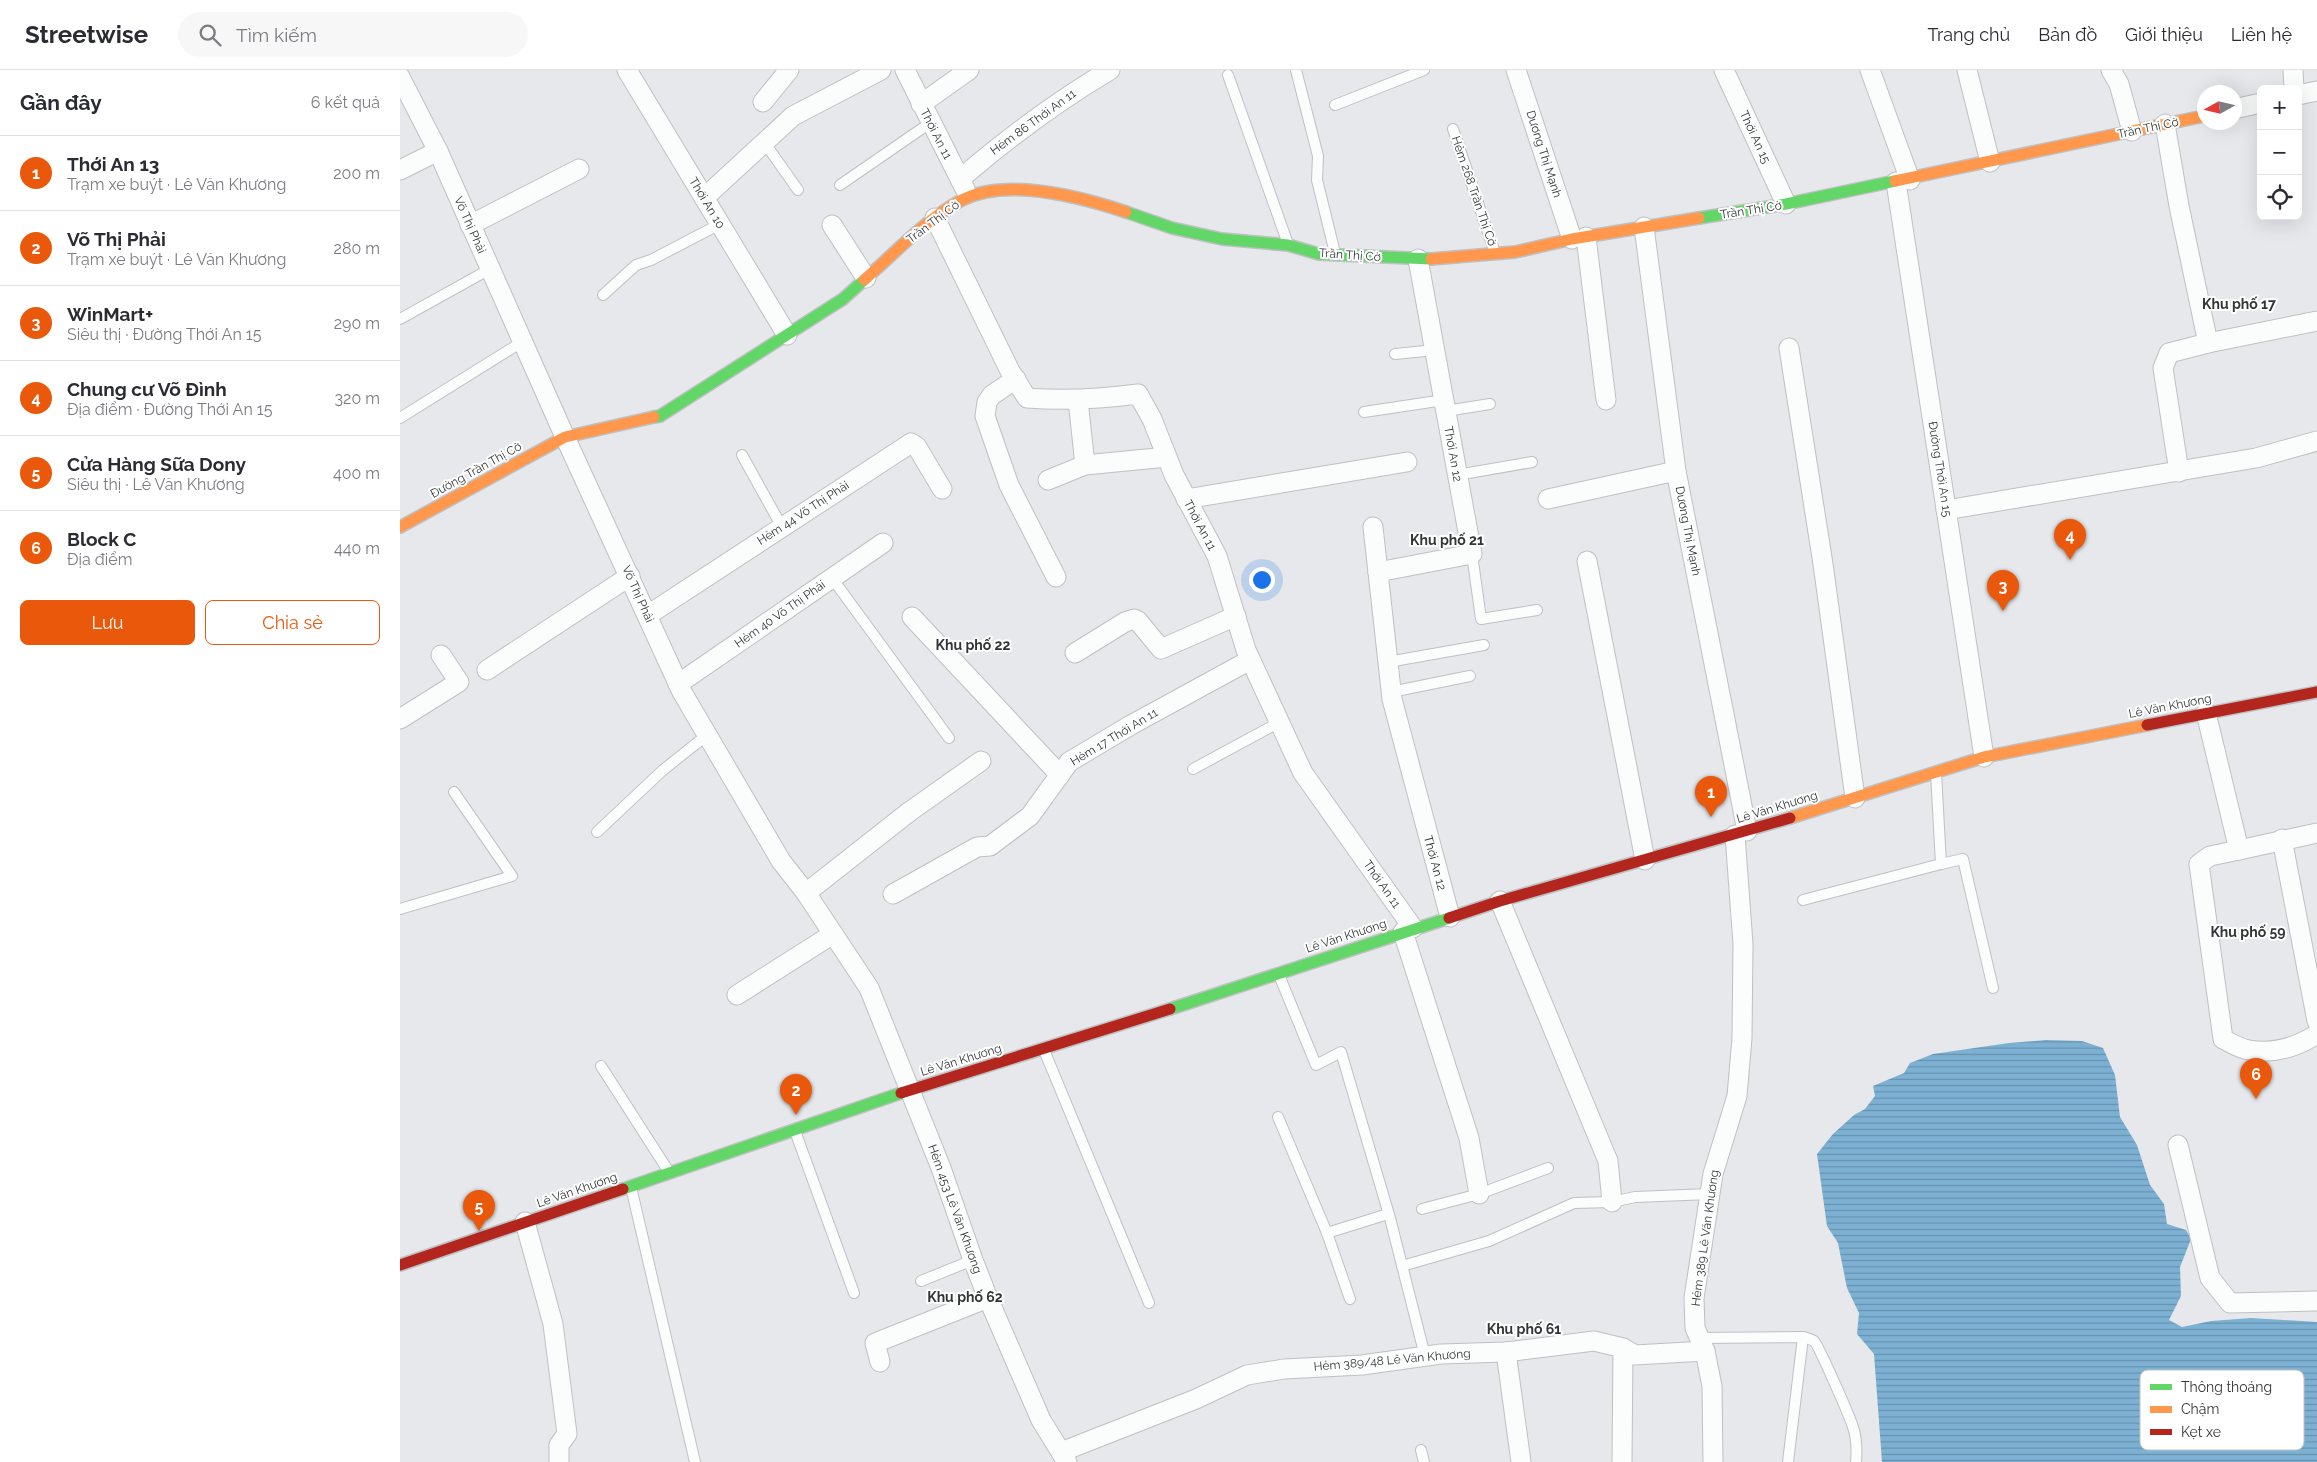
<!DOCTYPE html>
<html lang="vi">
<head>
<meta charset="utf-8">
<style>
	:root { --surface:#fff; --page:#f7f7f7; --text:#2b2b33; --muted:#7c7c81; --line:#e1e1e2; --accent:#ea580c }
	body { margin:0; font-family:Raleway,sans-serif; background:var(--page); color:var(--text) }
	.controls { position:absolute; right:15px; top:15px; display:grid; overflow:hidden; border-radius:8px; box-shadow:0 5px 20px #0002 }
	.controls button { width:45px; height:45px; display:grid; place-items:center; padding:0; border:0; border-bottom:1px solid var(--line); background:var(--surface); color:var(--text); font:25px sans-serif }
	.compass { position:absolute; left:1797px; top:15px; width:45px; height:45px; border-radius:50%; background:var(--surface); box-shadow:0 5px 20px #0002; rotate:262deg }
	.you { position:absolute; left:861px; top:509px; width:18px; height:18px; margin:-12px; border:4px solid #fff; border-radius:50%; background:#1a73e8; box-shadow:0 0 0 8px #1a73e833 }
	.badge { display:grid; place-items:center; width:32px; height:32px; border-radius:50%; background:var(--accent); color:#fff; font-size:16px; font-weight:700 }
	.pin { position:absolute; translate:-50% -41px; filter:drop-shadow(0 1px 2px #0008) }
	.pin::after { content:''; position:absolute; top:26px; width:18px; height:15px; background:inherit; clip-path:polygon(0 0,100% 0,50% 100%) }
	.list { margin:0; padding:0; list-style:none }
	h2 { display:flex; justify-content:space-between; align-items:center; height:65px; margin:0; padding:0 20px; font-size:21px }
	h2 small { font-size:16px; font-weight:400; color:var(--muted) }
	.list li { display:grid; grid-template-columns:32px 1fr auto; gap:15px; align-items:center; box-sizing:border-box; height:75px; padding:0 20px; border-top:1px solid var(--line) }
	.list b { display:block; font-size:19px; white-space:nowrap }
	.list p { margin:0; font-size:16px; white-space:nowrap; color:var(--muted) }
	.list em { font-size:16px; font-style:normal; color:var(--muted) }
	.actions { display:flex; gap:10px; padding:15px 20px }
	.actions a { flex:1; padding:11px 0; border:1px solid var(--accent); border-radius:8px; text-align:center; font-size:18px; color:var(--accent) }
	.actions .main { background:var(--accent); color:#fff }
	.icon { flex:none; width:28px; height:28px; fill:none; stroke:currentColor; stroke-width:2; stroke-linecap:round; stroke-linejoin:round }
	.map { position:relative; flex:none; width:1917px; height:1392px; overflow:hidden }
	header { display:flex; align-items:center; gap:30px; box-sizing:border-box; height:70px; padding:0 25px; background:var(--surface); border-bottom:1px solid var(--line) }
	header strong { font-size:24px }
	nav { display:flex; gap:28px; margin-inline-start:auto; font-size:18px }
	.search { width:350px; height:45px; background:var(--page); display:flex; align-items:center; gap:12px; box-sizing:border-box; padding:0 18px; border-radius:28px; color:var(--muted); font-size:19px }
	main { display:flex }
	aside { flex:1; background:var(--surface) }
	.map>svg:first-child { display:block }
	.water { fill:url(#water-rules) }
	.lines { fill:none; stroke-linecap:round; stroke-linejoin:round }
	.lane-casing { stroke:#bfc0c2; stroke-width:12 }
	.street-casing { stroke:#bfc0c2; stroke-width:21 }
	.fast-casing { stroke:#bfc0c2; stroke-width:14 }
	.slow-casing { stroke:#bfc0c2; stroke-width:14 }
	.jam-casing { stroke:#bfc0c2; stroke-width:14 }
	.lane { stroke:#fbfcfc; stroke-width:10 }
	.street { stroke:#fbfcfc; stroke-width:19 }
	.fast { stroke:#63d668; stroke-width:11 }
	.slow { stroke:#ff974d; stroke-width:11 }
	.jam { stroke:#b3261e; stroke-width:11 }
	.labels { text-anchor:middle; dominant-baseline:central; stroke-width:4; stroke-linejoin:round; paint-order:stroke }
	.street-label { font-size:12px; fill:#333537; stroke:#fff }
	.neighbourhood-label { font-size:14px; font-weight:bold; fill:#333537; stroke:#fff }
	.key { fill:#fff; stroke:#c2c2c3; stroke-width:1 }
	.key-label { font-size:14px; fill:#333537 }
</style>
</head>
<body>
<header>
<strong>Streetwise</strong>
<div class="search"><svg class="icon" aria-label="search" viewBox="0 0 24 24"><circle cx="10" cy="10" r="6"/><path d="M15 15l6 6"/></svg>Tìm kiếm</div>
<nav><a>Trang chủ</a><a>Bản đồ</a><a>Giới thiệu</a><a>Liên hệ</a></nav>
</header>
<main>
<aside>
<h2>Gần đây<small>6 kết quả</small></h2>
<ul class="list">
<li><span class="badge">1</span><div><b>Thới An 13</b><p>Trạm xe buýt · Lê Văn Khương</p></div><em>200 m</em></li>
<li><span class="badge">2</span><div><b>Võ Thị Phải</b><p>Trạm xe buýt · Lê Văn Khương</p></div><em>280 m</em></li>
<li><span class="badge">3</span><div><b>WinMart+</b><p>Siêu thị · Đường Thới An 15</p></div><em>290 m</em></li>
<li><span class="badge">4</span><div><b>Chung cư Võ Đình</b><p>Địa điểm · Đường Thới An 15</p></div><em>320 m</em></li>
<li><span class="badge">5</span><div><b>Cửa Hàng Sữa Dony</b><p>Siêu thị · Lê Văn Khương</p></div><em>400 m</em></li>
<li><span class="badge">6</span><div><b>Block C</b><p>Địa điểm</p></div><em>440 m</em></li>
</ul>
<div class="actions"><a class="main">Lưu</a><a>Chia sẻ</a></div>
</aside>
<div class="map">
<svg width="1917" height="1392" viewBox="0 0 1917 1392">
	<defs>
		<pattern id="water-rules" width="6" height="5" patternUnits="userSpaceOnUse" patternTransform="scale(1.25)"><rect width="6" height="5" fill="#7db1d4"/><path d="M0 2.5h6" fill="none" stroke="#6791ad"/></pattern>
	</defs>
	<rect width="100%" height="100%" fill="#e6e8eb"/>
	<polygon class="water" points="1646,970 1682,971 1703,978 1715,1005 1720,1047 1737,1075 1750,1115 1764,1134 1767,1154 1786,1160 1791,1169 1780,1197 1781,1226 1769,1250 1782,1257 1811,1251 1851,1248 1917,1252 1917,1392 1482,1392 1474,1284 1457,1264 1459,1243 1447,1218 1438,1173 1427,1156 1417,1084 1433,1064 1454,1045 1465,1039 1475,1026 1473,1016 1504,1003 1510,993 1533,984 1609,973"/>
	<g class="lines">
		<defs>
			<g id="lane">
				<polyline points="896,0 918,86 917,110 935,183"/>
				<polyline points="828,5 888,174"/>
				<polyline points="935,35 1024,0"/>
				<polyline points="1053,59 1095,183"/>
				<polyline points="364,72 398,120"/>
				<polyline points="440,115 530,53"/>
				<polyline points="203,225 236,195 251,190 320,154"/>
				<polyline points="0,249 90,199"/>
				<polyline points="995,284 1035,280"/>
				<polyline points="1046,341 1090,334"/>
				<polyline points="964,342 1044,330"/>
				<polyline points="0,348 122,272"/>
				<polyline points="342,385 382,457"/>
				<polyline points="1057,405 1132,392"/>
				<polyline points="1072,484 1081,549 1137,540"/>
				<polyline points="432,508 549,668"/>
				<polyline points="988,592 1084,575"/>
				<polyline points="991,622 1070,606"/>
				<polyline points="793,699 878,653"/>
				<polyline points="197,762 263,700 307,665"/>
				<polyline points="1541,794 1563,789 1593,918"/>
				<polyline points="1403,830 1541,794 1536,703"/>
				<polyline points="0,839 112,806 54,722"/>
				<polyline points="879,905 916,995 941,982 990,1148 1025,1286"/>
				<polyline points="644,980 749,1233"/>
				<polyline points="201,996 269,1102"/>
				<polyline points="878,1047 927,1163 988,1144"/>
				<polyline points="395,1061 454,1223"/>
				<polyline points="231,1117 295,1392"/>
				<polyline points="1022,1139 1079,1124 1148,1098"/>
				<polyline points="927,1163 950,1229"/>
				<polyline points="1002,1196 1089,1171 1174,1133 1212,1132 1235,1127 1310,1124"/>
				<polyline points="521,1211 573,1190"/>
				<path d="M1403 1267C1406 1268 1411 1269 1414 1271 1418 1274 1450 1347 1453 1357 1457 1369 1457 1380 1456 1392"/>
				<polyline points="1299,1268 1403,1267 1388,1392"/>
				<polyline points="1021,1380 1024,1392"/>
			</g>
			<g id="street">
				<polyline points="227,0 387,265"/>
				<polyline points="505,0 565,119"/>
				<polyline points="1116,0 1172,169"/>
				<polyline points="1324,0 1386,134"/>
				<polyline points="1470,0 1510,110"/>
				<polyline points="1567,0 1590,92"/>
				<polyline points="1711,0 1719,14 1732,61"/>
				<polyline points="1893,0 1894,19"/>
				<polyline points="0,7 38,81 165,367 282,622 381,791 406,823 469,918 541,1098 573,1190 588,1228 641,1350 667,1392"/>
				<polyline points="1898,25 1917,21"/>
				<polyline points="363,32 389,0"/>
				<polyline points="521,34 569,0"/>
				<polyline points="1834,39 1861,33"/>
				<polyline points="1765,54 1779,136 1808,273"/>
				<polyline points="0,100 38,81"/>
				<path d="M560 109C609 67 654 33 710 0"/>
				<polyline points="1496,112 1584,687"/>
				<polyline points="304,128 393,46 481,0"/>
				<path d="M535 148 610 301 627 328C664 331 700 329 738 324L752 349 774 405 817 486 846 580 903 703 1013 858"/>
				<polyline points="70,155 179,99"/>
				<polyline points="432,155 466,208"/>
				<polyline points="1244,157 1276,401 1347,761"/>
				<polyline points="1186,167 1206,330"/>
				<polyline points="1389,278 1423,494 1455,728"/>
				<polyline points="616,309 592,325 587,332 585,346 609,415 656,507"/>
				<polyline points="678,330 685,395"/>
				<polyline points="1779,402 1763,298 1769,283 1808,273 1917,251"/>
				<polyline points="648,410 685,395 767,387"/>
				<polyline points="786,429 1007,392"/>
				<polyline points="1148,429 1276,401"/>
				<polyline points="1546,440 1856,388 1917,371"/>
				<polyline points="973,457 992,629 1050,847"/>
				<polyline points="1187,491 1245,790"/>
				<polyline points="978,502 1072,484 1018,189"/>
				<polyline points="248,545 511,373 517,377 542,419"/>
				<polyline points="512,547 660,705"/>
				<polyline points="675,583 725,552 734,549 738,551 761,579 836,546"/>
				<polyline points="87,600 230,506"/>
				<polyline points="278,614 483,473"/>
				<path d="M1806 643 1839 780 1810 786 1799 794 1823 969C1831 973 1840 979 1849 980 1873 984 1897 977 1917 964"/>
				<polyline points="0,649 59,612 41,585"/>
				<polyline points="1882,769 1917,951"/>
				<polyline points="1839,780 1917,763"/>
				<polyline points="406,823 509,742 581,691"/>
				<polyline points="493,824 577,777 590,776 630,746 669,692 731,655 850,590"/>
				<polyline points="1100,831 1208,1091 1212,1132"/>
				<polyline points="1003,862 1069,1068 1079,1124"/>
				<polyline points="337,925 433,864"/>
				<polyline points="1778,1075 1810,1208 1830,1233 1917,1231"/>
				<polyline points="125,1152 153,1254 167,1364 159,1375 159,1392"/>
				<polyline points="1106,1282 1121,1392"/>
				<polyline points="480,1292 475,1273 588,1228"/>
				<polyline points="661,1382 796,1329 847,1305 884,1299 962,1295 1041,1284 1106,1282 1194,1271 1223,1278 1235,1285 1305,1281"/>
				<polyline points="1222,1392 1223,1278"/>
				<polyline points="1313,1392 1312,1316 1305,1281 1295,1258 1294,1228 1313,1104 1337,1026 1342,968 1343,874 1335,765"/>
			</g>
			<g id="fast">
				<polyline points="726,142 772,158 822,169 888,175 919,184 1031,189"/>
				<polyline points="1299,148 1386,134 1495,111"/>
				<polyline points="254,347 260,346 443,229 464,210"/>
				<polyline points="770,939 1049,848"/>
				<polyline points="223,1119 501,1023"/>
			</g>
			<g id="slow">
				<polyline points="1495,111 1804,46"/>
				<polyline points="1031,189 1115,182 1172,169 1299,148"/>
				<path d="M464 210C494 184 527 148 562 130 607 107 681 127 726 142"/>
				<polyline points="0,457 165,367 254,347"/>
				<polyline points="1390,748 1584,687 1747,655"/>
			</g>
			<g id="jam">
				<polyline points="1747,655 1917,622"/>
				<polyline points="1049,848 1100,831 1390,748"/>
				<polyline points="501,1023 770,939"/>
				<polyline points="0,1195 223,1119"/>
			</g>
		</defs>
		<use href="#lane" class="lane-casing"/>
		<use href="#street" class="street-casing"/>
		<use href="#fast" class="fast-casing"/>
		<use href="#slow" class="slow-casing"/>
		<use href="#jam" class="jam-casing"/>
		<use href="#lane" class="lane"/>
		<use href="#street" class="street"/>
		<use href="#fast" class="fast"/>
		<use href="#slow" class="slow"/>
		<use href="#jam" class="jam"/>
	</g>
	<g class="labels">
		<g class="street-label">
			<text transform="translate(633 52) rotate(-36)">Hẻm 86 Thới An 11</text>
			<text transform="translate(1748 58) rotate(-12)">Trần Thị Cờ</text>
			<text transform="translate(536 64) rotate(63)">Thới An 11</text>
			<text transform="translate(1355 67) rotate(65)">Thới An 15</text>
			<text transform="translate(1144 84) rotate(72)">Dương Thị Mạnh</text>
			<text transform="translate(1074 121) rotate(71)">Hẻm 268 Trần Thị Cờ</text>
			<text transform="translate(307 133) rotate(59)">Thới An 10</text>
			<text transform="translate(1351 140) rotate(-9)">Trần Thị Cờ</text>
			<text transform="translate(533 152) rotate(-37)">Trần Thị Cờ</text>
			<text transform="translate(70 155) rotate(66)">Võ Thị Phải</text>
			<text transform="translate(950 185) rotate(4)">Trần Thị Cờ</text>
			<text transform="translate(1053 384) rotate(80)">Thới An 12</text>
			<text transform="translate(1540 399) rotate(81)">Đường Thới An 15</text>
			<text transform="translate(76 400) rotate(-29)">Đường Trần Thị Cờ</text>
			<text transform="translate(403 443) rotate(-33)">Hẻm 44 Võ Thị Phải</text>
			<text transform="translate(800 455) rotate(62)">Thới An 11</text>
			<text transform="translate(1288 461) rotate(79)">Dương Thị Mạnh</text>
			<text transform="translate(238 524) rotate(66)">Võ Thị Phải</text>
			<text transform="translate(380 544) rotate(-35)">Hẻm 40 Võ Thị Phải</text>
			<text transform="translate(1770 636) rotate(-11)">Lê Văn Khương</text>
			<text transform="translate(714 667) rotate(-31)">Hẻm 17 Thới An 11</text>
			<text transform="translate(1377 737) rotate(-17)">Lê Văn Khương</text>
			<text transform="translate(1035 793) rotate(75)">Thới An 12</text>
			<text transform="translate(982 814) rotate(55)">Thới An 11</text>
			<text transform="translate(946 866) rotate(-18)">Lê Văn Khương</text>
			<text transform="translate(561 990) rotate(-17)">Lê Văn Khương</text>
			<text transform="translate(177 1120) rotate(-19)">Lê Văn Khương</text>
			<text transform="translate(555 1139) rotate(70)">Hẻm 453 Lê Văn Khương</text>
			<text transform="translate(1305 1168) rotate(-82)">Hẻm 389 Lê Văn Khương</text>
			<text transform="translate(992 1290) rotate(-5)">Hẻm 389/48 Lê Văn Khương</text>
		</g>
		<g class="neighbourhood-label">
			<text x="1839" y="234">Khu phố 17</text>
			<text x="1047" y="470">Khu phố 21</text>
			<text x="573" y="575">Khu phố 22</text>
			<text x="1848" y="862">Khu phố 59</text>
			<text x="565" y="1227">Khu phố 62</text>
			<text x="1124" y="1259">Khu phố 61</text>
		</g>
	</g>
	<rect x="1740" y="1300" width="164" height="80" rx="8" class="key"/>
	<rect x="1750" y="1314" width="22" height="6" fill="#63d668"/>
	<rect x="1750" y="1336" width="22" height="7" fill="#ff974d"/>
	<rect x="1750" y="1359" width="22" height="6" fill="#b3261e"/>
	<g class="key-label">
		<text x="1781" y="1322">Thông thoáng</text>
		<text x="1781" y="1344">Chậm</text>
		<text x="1781" y="1367">Kẹt xe</text>
	</g>
</svg>
<div class="controls">
<button>+</button>
<button>−</button>
<button><svg class="icon" aria-label="locate" viewBox="0 0 24 24"><circle cx="12" cy="12" r="6"/><path d="M12 2v4M12 18v4M2 12h4M18 12h4"/></svg></button>
</div>
<svg class="compass" viewBox="-18 -18 36 36"><path d="M0-13l5 13h-10z" fill="#e53935"/><path d="M0 13l5-13h-10z" fill="#7c7c81"/></svg>
<div class="you"></div>
<div class="pin badge" style="left:1311px;top:747px">1</div>
<div class="pin badge" style="left:396px;top:1045px">2</div>
<div class="pin badge" style="left:1603px;top:541px">3</div>
<div class="pin badge" style="left:1670px;top:490px">4</div>
<div class="pin badge" style="left:79px;top:1161px">5</div>
<div class="pin badge" style="left:1856px;top:1029px">6</div>
</div>
</main>
</body>
</html>
